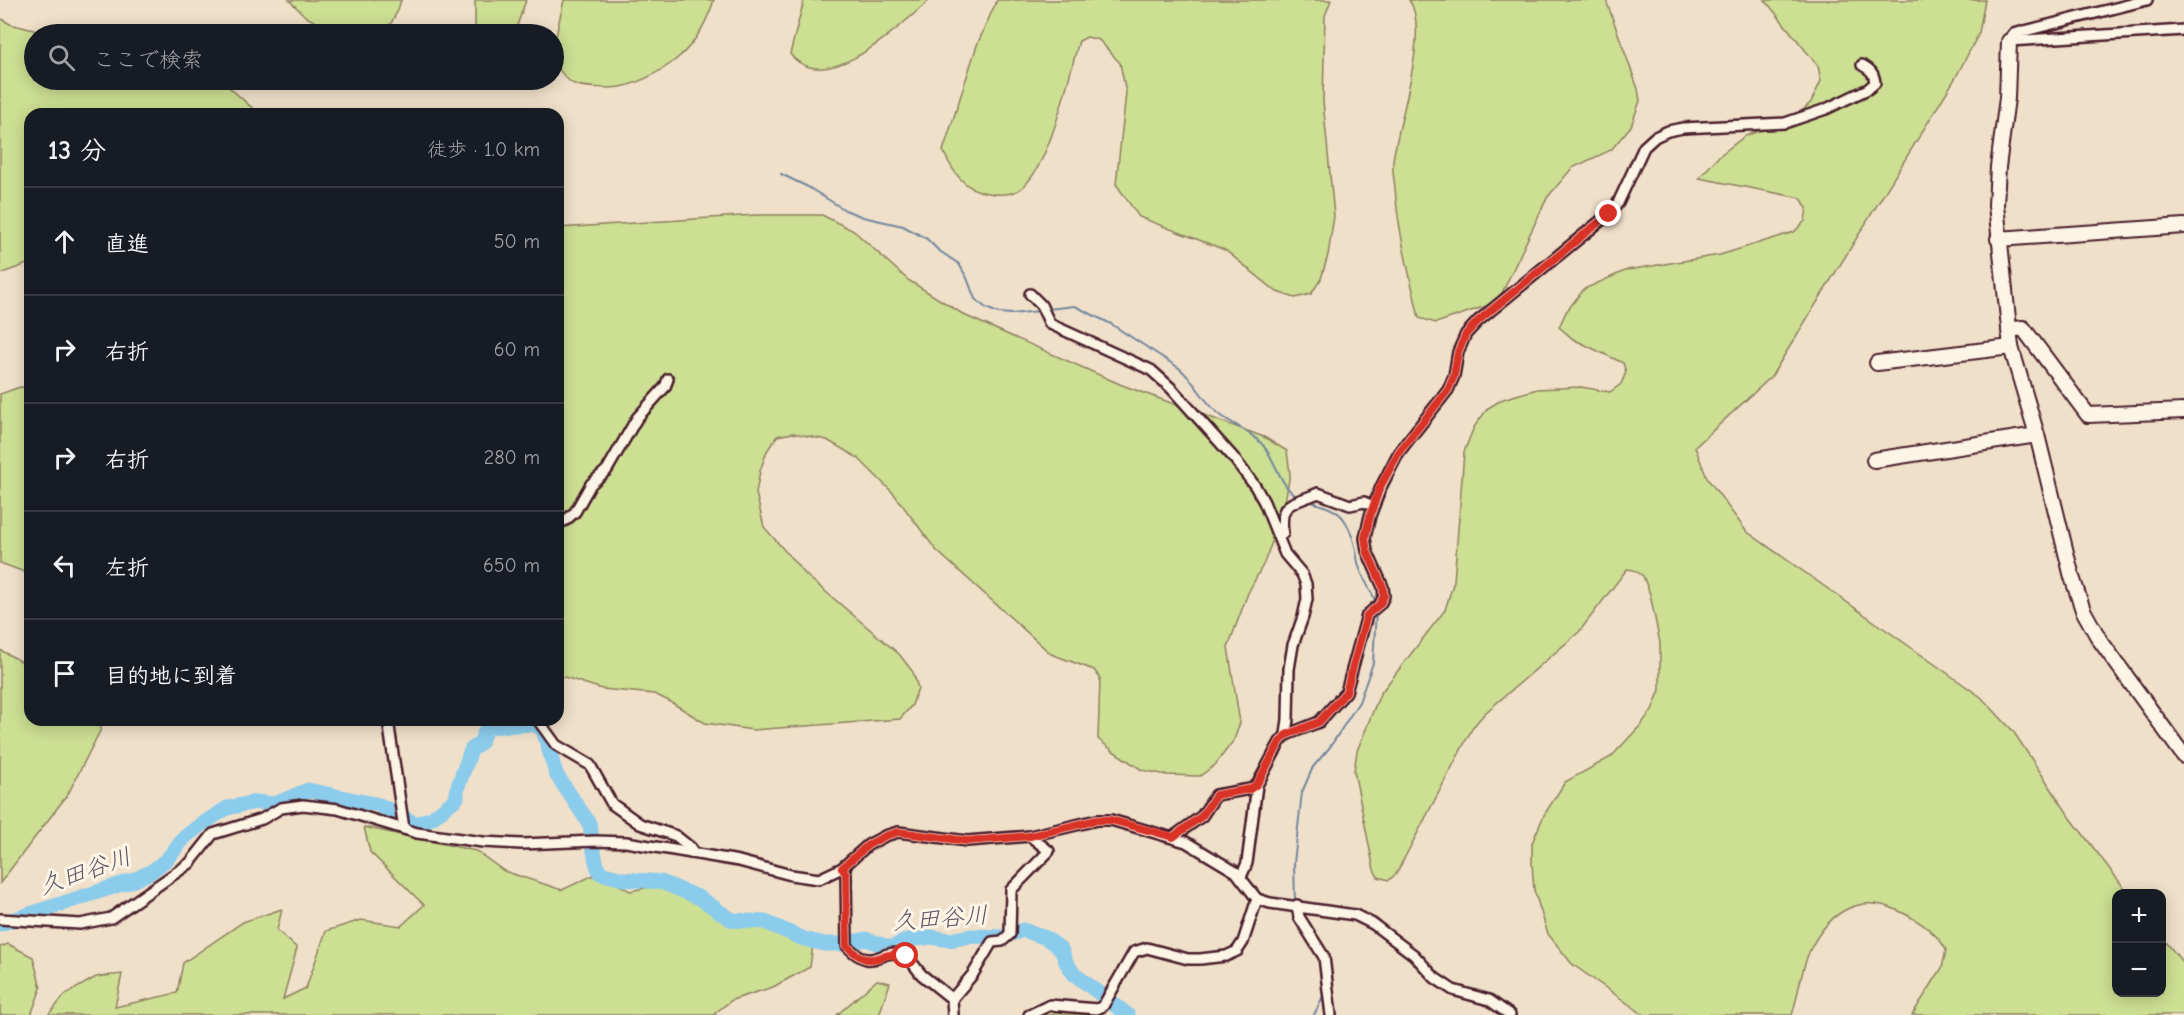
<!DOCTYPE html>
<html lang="ja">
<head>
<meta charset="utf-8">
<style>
	:root { --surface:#171b24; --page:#242831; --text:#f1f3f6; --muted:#9ea1a6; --line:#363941 }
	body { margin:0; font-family:"Comic Neue","Klee One",sans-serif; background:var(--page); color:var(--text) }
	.controls { position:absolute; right:18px; bottom:18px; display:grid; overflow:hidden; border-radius:12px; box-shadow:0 3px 15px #0003 }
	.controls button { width:54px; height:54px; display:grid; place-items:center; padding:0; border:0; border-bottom:2px solid var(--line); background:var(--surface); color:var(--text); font:30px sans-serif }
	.stop { position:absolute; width:18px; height:18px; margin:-14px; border:4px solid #d93025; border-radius:50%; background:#fff }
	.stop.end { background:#d93025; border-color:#fff; box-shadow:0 2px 6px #0008 }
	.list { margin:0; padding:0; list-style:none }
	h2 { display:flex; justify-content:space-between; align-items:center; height:78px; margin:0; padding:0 24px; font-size:26px }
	h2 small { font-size:20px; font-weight:400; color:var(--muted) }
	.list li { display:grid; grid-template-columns:39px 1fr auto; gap:18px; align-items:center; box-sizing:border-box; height:108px; padding:0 24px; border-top:2px solid var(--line) }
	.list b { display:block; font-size:22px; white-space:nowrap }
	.list em { font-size:20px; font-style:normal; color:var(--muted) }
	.icon { flex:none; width:33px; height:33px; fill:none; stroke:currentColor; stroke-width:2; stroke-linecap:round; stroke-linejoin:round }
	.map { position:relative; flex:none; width:2184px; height:1015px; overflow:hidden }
	.search { position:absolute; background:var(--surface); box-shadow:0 3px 15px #0003; left:24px; top:24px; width:540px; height:66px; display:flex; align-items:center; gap:15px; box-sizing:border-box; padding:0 21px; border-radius:33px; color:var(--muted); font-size:22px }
	.panel { position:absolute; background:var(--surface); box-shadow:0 3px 15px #0003; left:24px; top:108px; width:540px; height:618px; border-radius:18px }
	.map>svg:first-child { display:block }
	.green { fill:#cddf93; stroke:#8c7f5f; stroke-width:1.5 }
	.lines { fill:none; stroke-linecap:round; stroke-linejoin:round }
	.stream { stroke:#71869f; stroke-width:2 }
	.river { stroke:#8bcbec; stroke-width:15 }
	.street-casing { stroke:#4a1f2b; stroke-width:14 }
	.secondary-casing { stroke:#4a1f2b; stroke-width:18 }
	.street { stroke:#fcf5e5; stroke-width:9 }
	.secondary { stroke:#fcf5e5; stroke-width:14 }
	.route { stroke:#d93025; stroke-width:8 }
	.labels { text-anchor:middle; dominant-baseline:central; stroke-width:6; stroke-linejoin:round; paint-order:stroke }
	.water-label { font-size:24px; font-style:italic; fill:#5e5365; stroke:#fcf5e5 }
</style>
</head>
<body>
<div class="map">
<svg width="2184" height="1015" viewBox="0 0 2184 1015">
	<rect width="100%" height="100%" fill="#f0e0c9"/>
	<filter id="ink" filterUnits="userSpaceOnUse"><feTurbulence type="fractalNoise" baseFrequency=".0167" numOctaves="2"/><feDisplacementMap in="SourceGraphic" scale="12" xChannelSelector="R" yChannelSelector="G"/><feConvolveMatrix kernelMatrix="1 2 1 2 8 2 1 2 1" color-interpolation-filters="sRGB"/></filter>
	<g filter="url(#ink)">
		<g class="green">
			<polygon points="289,0 401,0 398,10 389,27 379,34 338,34 306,17"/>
			<polygon points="475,0 526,0 514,34 475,34"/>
			<path d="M564 0H714C706 25 693 48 670 64 658 73 640 82 625 86 615 89 583 88 574 84 567 81 556 67 554 59 552 46 561 14 564 0Z"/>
			<path d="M804 0H930C900 25 827 99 790 54Z"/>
			<path d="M997 0H1331L1325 16 1323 101 1334 216 1328 255 1321 279 1311 294 1295 298 1277 292 1225 250 1139 217 1116 184 1126 93 1120 63 1099 40 1087 37 1079 41C1068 78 1051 162 1023 187 1014 195 999 195 988 193 964 190 953 172 943 151L977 45Z"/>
			<path d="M1409 0H1606L1638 89 1640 101 1631 126 1611 150 1572 168 1547 198 1502 293 1489 305 1436 323 1419 318C1410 276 1398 232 1395 188 1394 179 1392 170 1393 161 1397 126 1431 29 1409 0Z"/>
			<path d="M1765 0H1985L1979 33 1956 77 1771 377 1695 447 1707 478 1746 531 1981 697 2013 731 2070 817 2128 893 2116 894V992H2162V937L2184 964V1015H1912L1942 968 1946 950C1937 932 1916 919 1897 910 1858 893 1829 913 1811 948 1802 965 1798 996 1792 1015H1644L1572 964 1548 934 1534 890 1532 864V843L1544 815 1565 782 1611 757 1640 726 1652 710 1660 690V643L1650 594 1643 576 1634 570 1627 569 1579 632 1485 713 1473 727 1396 874 1389 880 1378 877 1374 870 1354 771 1357 751 1380 694 1445 610 1454 581 1464 452 1474 427 1488 408 1503 399 1537 389 1581 387 1610 392 1621 384 1626 372 1623 363 1573 339 1559 327 1566 312 1584 289 1627 270 1720 255 1794 232 1805 221 1807 208 1801 198 1699 178 1719 156 1745 136 1795 118 1811 102 1821 81 1818 66Z"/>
			<polygon points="0,18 10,24 49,34 34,34 34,80 221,80 259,114 30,114 30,263 0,274"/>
			<polygon points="756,215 822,215 854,231 908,280 966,316 1122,385 1264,437 1287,451 1290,474 1283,513 1264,563 1248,593 1228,647 1240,723 1234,740 1215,765 1200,776 1167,775 1142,770 1113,751 1098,739 1100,678 1094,670 1051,654 936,550 894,494 858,458 827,440 793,433 777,436 767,451 760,471 756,493 764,527 806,575 899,654 913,672 918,688 912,705 900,719 753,730 705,723 669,701 654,694 602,689 558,675 558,228"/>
			<polygon points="20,387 30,388 30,574 0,563 0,394"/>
			<polygon points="0,650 30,666 30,720 99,720 101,729 68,794 0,883"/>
			<polygon points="364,827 476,851 504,871 562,890 598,873 630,891 659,885 685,894 726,921 746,924 776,923 813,944 810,967 773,987 732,1000 715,1013 716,1015 48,1015 66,994 96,977 122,974 115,1007 177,993 183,963 243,922 282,909 277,930 297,948 283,999 306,988 326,931 361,920 401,926 424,905 370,852"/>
			<polygon points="8,944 33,957 41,988 31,1015 0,1015 0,947"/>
			<polygon points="877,980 890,983 879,1015 837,1015"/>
			<polygon points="1058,1009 1104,1015 1035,1015 1042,1010"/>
		</g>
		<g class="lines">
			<g class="stream">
				<polyline points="781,174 808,187 845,210 863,217 903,226 927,239 938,250 959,264 967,278 975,299 986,308 998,313 1012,314 1039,311"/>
				<path d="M1048 309 1075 306 1111 324 1179 368C1195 381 1203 401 1219 414 1232 424 1249 431 1261 443 1276 458 1277 482 1297 497"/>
				<path d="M1308 501C1339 510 1346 513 1355 546 1357 553 1357 562 1360 569 1364 581 1372 591 1376 603"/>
				<polyline points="1295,903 1294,863 1302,792 1313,767 1330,747 1359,702 1373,663 1376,611"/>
				<polyline points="1314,1015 1325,992"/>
			</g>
			<path class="river" d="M0 924 134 880 152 871 167 859 185 837 199 826 227 808 256 802 275 804 308 790 379 805 416 824 432 818 457 798V789L471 750 480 743 487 727 534 724 543 730 556 774 589 823C594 840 592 856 600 873L623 879 661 882 700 898 732 920 765 922 804 939 824 944H843L866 939 890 948 908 940 931 937 950 940 971 936 1003 937 1023 930 1046 938 1061 949 1066 962 1074 974 1128 1015"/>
			<defs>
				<g id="street">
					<polyline points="2009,41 2184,30"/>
					<polyline points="2009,41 2013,34 2147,0"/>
					<polyline points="1030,294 1041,305 1050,324 1151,370 1171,388 1233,457 1255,486 1264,502 1285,554 1302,574 1306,584 1307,599 1303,617 1293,645 1289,669 1288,719 1286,735"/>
					<polyline points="558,524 566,520 575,512 591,484 607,470 637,418 665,387 668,379"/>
					<path d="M1278 536 1283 533C1279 500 1292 505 1318 493L1350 505 1364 502 1373 506"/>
					<polyline points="388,720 404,829"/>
					<polyline points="538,720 556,745 590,765 612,804 640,824 676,836 691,848 691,853"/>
					<polyline points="1173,837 1202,816 1216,795 1250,789 1257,785"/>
					<path d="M842 868 846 874 847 946C875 975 879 946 903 955 911 958 916 969 922 975 932 983 942 991 952 999L953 1015"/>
					<path d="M1241 877 1247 863 1257 785 1280 742 1286 735 1319 722 1346 692 1367 615 1380 604 1384 596 1383 587 1367 551 1365 538 1370 516 1381 487 1399 452 1448 390 1454 376 1458 352 1466 334 1478 321 1609 214 1618 203 1644 147 1655 137 1668 131 1683 128 1785 123 1826 109 1868 89 1875 83C1874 73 1871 70 1862 65"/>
					<polyline points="1297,905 1299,917 1324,957 1331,1015"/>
					<polyline points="0,919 80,924 111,918 190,863 213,834 262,819 281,808 303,805 338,809 417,833 483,842 522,844 596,841 626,842 739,861 791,875 819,879 842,868 868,845 885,836 898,832 967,841 1030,836 1097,820 1111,820 1186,842 1236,872 1257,899 1270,903 1355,915 1373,924 1414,955 1435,978 1453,990 1489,1000 1510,1015"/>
					<polyline points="952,999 973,974 992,942 1002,941 1010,934 1011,890 1049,851 1030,836"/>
					<polyline points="1029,1015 1050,1005 1097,1009 1103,1006 1134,952 1147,948 1188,959 1200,959 1226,956 1237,951 1243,942 1257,899"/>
				</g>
				<g id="secondary">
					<polyline points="2009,41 2007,98 1998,167 1996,205 2011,347 2037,435 2072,577 2083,610 2099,639 2184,756"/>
					<polyline points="1998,239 2184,226"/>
					<polyline points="2009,330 2023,328 2088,415 2184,411"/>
					<polyline points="1877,363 2011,347"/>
					<polyline points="1874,460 2037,435"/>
				</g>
			</defs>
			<use href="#street" class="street-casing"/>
			<use href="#secondary" class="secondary-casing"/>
			<use href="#street" class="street"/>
			<use href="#secondary" class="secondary"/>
		</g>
	</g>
	<g class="lines" filter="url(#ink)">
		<path class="route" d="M906 956C879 948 874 974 847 946L846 874 842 868 868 845 885 836 898 832 967 841 1030 836 1097 820H1111L1173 837 1202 816 1216 795 1250 789 1257 784 1280 742 1286 735 1319 722 1346 692 1367 615 1380 604 1384 596 1383 587 1367 551 1365 538 1370 516 1380 487 1399 452 1448 390 1454 376 1458 352 1466 334 1478 321 1609 214"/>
	</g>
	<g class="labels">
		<g class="water-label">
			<text transform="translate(85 871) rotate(-19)">久田谷川</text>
			<text transform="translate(940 918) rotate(-4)">久田谷川</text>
		</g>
	</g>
</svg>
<div class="controls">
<button>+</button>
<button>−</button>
</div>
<div class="stop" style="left:906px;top:956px"></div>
<div class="stop end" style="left:1609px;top:214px"></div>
<div class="search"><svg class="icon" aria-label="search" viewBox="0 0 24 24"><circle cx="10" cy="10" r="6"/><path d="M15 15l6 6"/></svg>ここで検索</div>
<section class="panel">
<h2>13 分<small>徒歩 · 1.0 km</small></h2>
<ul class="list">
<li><svg class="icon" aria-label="ahead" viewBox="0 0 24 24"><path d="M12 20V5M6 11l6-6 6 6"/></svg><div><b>直進</b></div><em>50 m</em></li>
<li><svg class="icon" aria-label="right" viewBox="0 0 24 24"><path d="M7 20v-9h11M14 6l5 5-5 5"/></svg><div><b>右折</b></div><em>60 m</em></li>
<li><svg class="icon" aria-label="right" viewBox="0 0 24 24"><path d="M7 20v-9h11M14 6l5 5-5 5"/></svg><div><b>右折</b></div><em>280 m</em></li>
<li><svg class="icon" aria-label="left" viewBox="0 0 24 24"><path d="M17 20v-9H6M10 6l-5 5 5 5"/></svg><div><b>左折</b></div><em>650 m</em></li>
<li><svg class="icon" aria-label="arrive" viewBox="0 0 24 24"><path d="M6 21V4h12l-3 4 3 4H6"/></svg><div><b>目的地に到着</b></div></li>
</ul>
</section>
</div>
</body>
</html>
